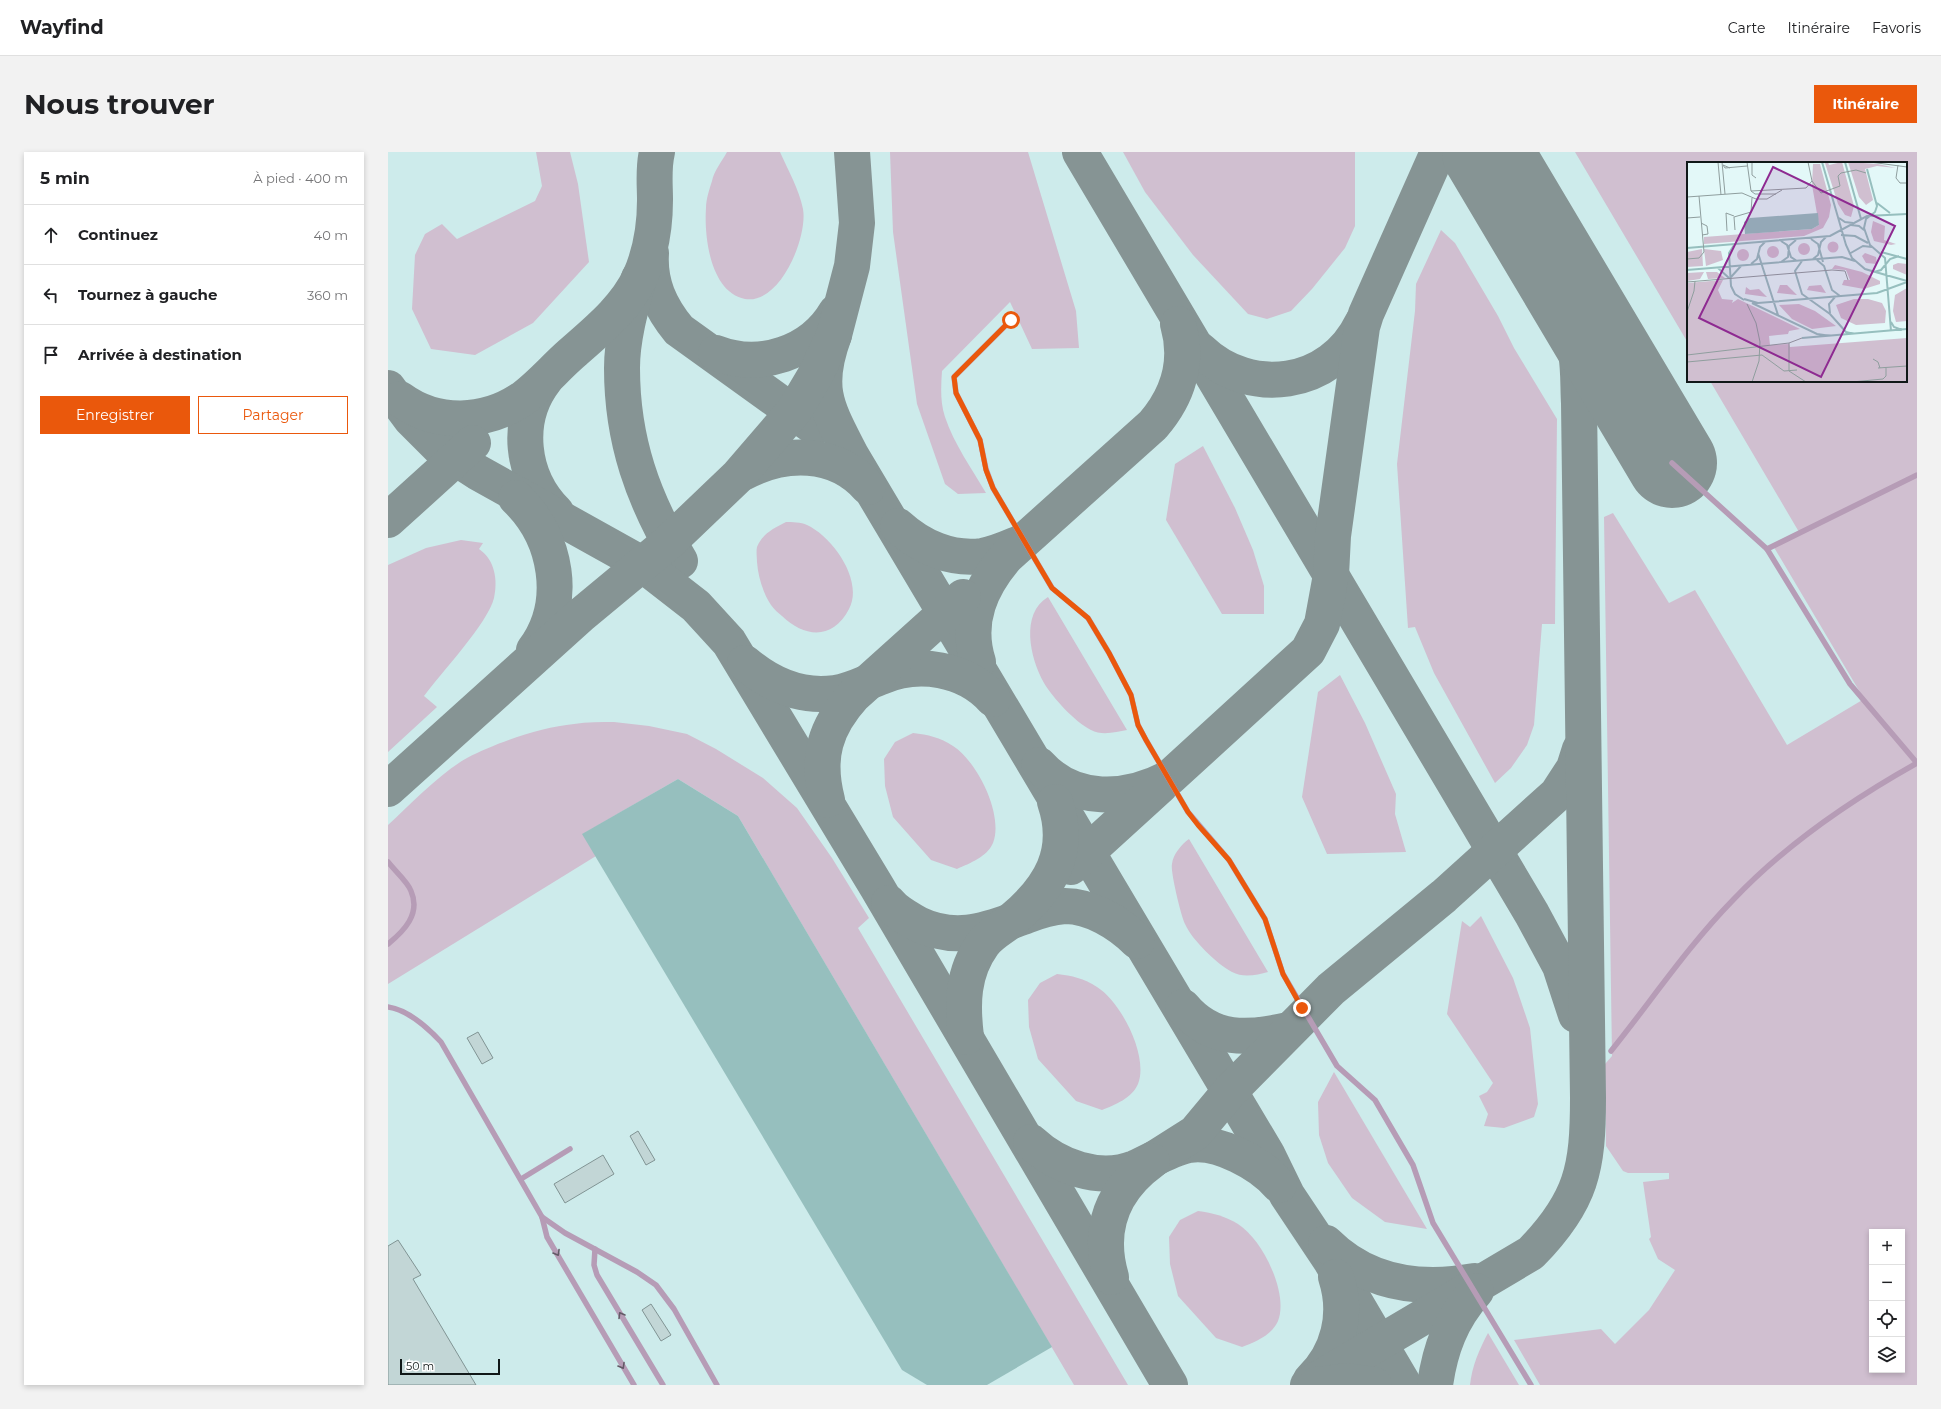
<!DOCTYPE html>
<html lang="fr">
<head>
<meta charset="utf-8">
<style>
	:root { --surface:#fff; --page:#f2f2f2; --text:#202124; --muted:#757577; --line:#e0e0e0; --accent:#ea580c }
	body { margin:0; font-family:Montserrat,sans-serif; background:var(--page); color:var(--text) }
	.controls { position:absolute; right:12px; bottom:12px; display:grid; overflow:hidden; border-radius:0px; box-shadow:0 2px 6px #0003 }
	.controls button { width:36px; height:36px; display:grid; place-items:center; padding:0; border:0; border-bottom:1px solid var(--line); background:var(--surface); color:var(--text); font:20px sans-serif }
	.scale { position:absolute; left:12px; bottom:10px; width:100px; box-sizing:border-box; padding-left:4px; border:2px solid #101818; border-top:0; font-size:11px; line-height:14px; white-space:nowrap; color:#101818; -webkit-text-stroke:3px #fff; paint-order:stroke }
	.stop { position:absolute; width:12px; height:12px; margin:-9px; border:3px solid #ea580c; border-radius:50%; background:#fff }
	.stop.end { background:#ea580c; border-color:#fff; box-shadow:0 1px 4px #0008 }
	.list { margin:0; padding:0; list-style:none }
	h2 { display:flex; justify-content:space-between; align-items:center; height:52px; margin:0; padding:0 16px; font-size:17px }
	h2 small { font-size:13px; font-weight:400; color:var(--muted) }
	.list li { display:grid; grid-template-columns:26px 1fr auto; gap:12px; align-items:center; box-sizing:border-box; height:60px; padding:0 16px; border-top:1px solid var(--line) }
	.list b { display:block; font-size:15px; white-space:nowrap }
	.list em { font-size:13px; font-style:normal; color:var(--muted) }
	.actions { display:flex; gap:8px; padding:12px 16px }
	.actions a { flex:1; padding:9px 0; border:1px solid var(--accent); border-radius:0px; text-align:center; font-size:14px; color:var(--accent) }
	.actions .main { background:var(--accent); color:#fff }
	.icon { flex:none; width:22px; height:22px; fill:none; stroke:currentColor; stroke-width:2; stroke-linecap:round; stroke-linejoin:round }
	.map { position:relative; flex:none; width:1529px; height:1233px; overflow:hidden; border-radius:0px }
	header { display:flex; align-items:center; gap:24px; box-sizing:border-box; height:56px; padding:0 20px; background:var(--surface); border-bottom:1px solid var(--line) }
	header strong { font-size:19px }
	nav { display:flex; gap:22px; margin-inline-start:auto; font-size:14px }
	.intro { display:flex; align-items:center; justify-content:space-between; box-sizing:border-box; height:96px; padding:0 24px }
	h1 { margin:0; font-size:28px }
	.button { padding:10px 18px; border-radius:0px; background:var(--accent); color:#fff; font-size:14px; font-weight:700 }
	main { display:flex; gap:24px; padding:0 24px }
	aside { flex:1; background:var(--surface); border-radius:0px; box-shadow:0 2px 6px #0003 }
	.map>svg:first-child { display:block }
	.built { fill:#cdebeb; fill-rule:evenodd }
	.green { fill:#d0bfd0; fill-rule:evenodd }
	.water { fill:#96bfbe }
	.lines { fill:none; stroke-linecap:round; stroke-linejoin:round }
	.taxiway { stroke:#869494; stroke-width:36 }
	.runway { stroke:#869494; stroke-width:90 }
	.building { fill:#c2d6d6; stroke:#819494 }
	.service { stroke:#b69cb6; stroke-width:5.5 }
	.oneway { stroke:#635a67 }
	.route { stroke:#ea580c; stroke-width:5 }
	.inset-river { fill:none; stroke:#96bfbe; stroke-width:2 }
	.inset-road { fill:none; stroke:#8f9e9e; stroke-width:1 }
	.view { fill:#8e2a91; fill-opacity:0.15; stroke:#8e2a91; stroke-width:2 }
	.inset-edge { fill:none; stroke:#101818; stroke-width:2 }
</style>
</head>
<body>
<header>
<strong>Wayfind</strong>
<nav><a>Carte</a><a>Itinéraire</a><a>Favoris</a></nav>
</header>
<div class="intro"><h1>Nous trouver</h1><a class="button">Itinéraire</a></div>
<main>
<aside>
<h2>5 min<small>À pied · 400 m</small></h2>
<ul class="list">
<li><svg class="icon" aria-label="ahead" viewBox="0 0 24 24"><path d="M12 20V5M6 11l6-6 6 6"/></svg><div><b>Continuez</b></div><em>40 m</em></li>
<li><svg class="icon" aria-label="left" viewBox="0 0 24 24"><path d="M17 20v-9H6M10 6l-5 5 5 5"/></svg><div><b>Tournez à gauche</b></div><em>360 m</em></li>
<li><svg class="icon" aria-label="arrive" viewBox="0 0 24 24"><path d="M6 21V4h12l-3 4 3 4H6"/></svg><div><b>Arrivée à destination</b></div></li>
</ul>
<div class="actions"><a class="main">Enregistrer</a><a>Partager</a></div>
</aside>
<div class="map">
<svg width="1529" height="1233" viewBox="0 0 1529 1233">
	<rect width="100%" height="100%" fill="#e3f8f8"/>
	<path class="built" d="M0 0H1529V1233H0ZM1300 11H1518V229H1300ZM1484 1080H1514V1218H1484Z"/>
	<g class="green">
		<polygon points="148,0 182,0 190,32 201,110 145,171 87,203 43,197 24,157 27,103 37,82 54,72 69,87 147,49 154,34"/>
		<path d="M339 0H392C400 18 411 37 415 57 420 85 392 153 357 147 322 140 316 84 318 56 318 48 321 38 324 29 326 19 334 9 339 0Z"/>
		<path d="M502 0H640L688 159 691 196 644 197 622 150 554 219C553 234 552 250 557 265 566 292 584 317 598 341L570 342 557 332 529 252 505 80Z"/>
		<polygon points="735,0 967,0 967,74 957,96 924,137 903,159 879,167 860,162 805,103 757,40"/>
		<path d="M1187 0H1529V1233H1152L1126 1188 1213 1177 1227 1192 1261 1158 1287 1118 1270 1107 1261 1087 1263 1085 1255 1030 1281 1027V1021H1240L1235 1019 1218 994 1217 912 1224 904 1216 365 1225 361 1281 451 1307 438 1399 593 1476 547 1384 392 1411 380 1322 229H1518V11H1300V191ZM1484 1080H1514V1218H1484Z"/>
		<polygon points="1053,78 1067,91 1110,164 1126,196 1169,267 1167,472 1154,472 1146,573 1139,593 1123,616 1107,631 1046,521 1027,475 1020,476 1009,312 1027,159 1028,132"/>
		<polygon points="815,294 847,356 865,398 876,434 876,462 834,462 778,368 787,312"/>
		<path d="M398 370C404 370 413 370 419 373 445 385 476 429 461 457 445 488 417 486 394 464 390 461 386 457 383 453 375 441 370 424 369 410 369 406 368 399 369 395 374 382 386 376 398 370Z"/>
		<path d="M73 388 95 391 91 397C107 408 110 428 106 446 100 471 53 521 36 544L49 555 0 600V413L38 396Z"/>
		<path d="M660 445 739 578C728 580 714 584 703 578 687 570 665 546 656 531 642 506 632 462 660 445Z"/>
		<polygon points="952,523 977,571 1008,642 1007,662 1018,700 939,702 914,645 930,540"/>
		<path d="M226 570 261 574 299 582 328 597 375 626 409 656 444 706 481 766 470 776 740 1233H686L350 664 290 627 195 682 208 704 0 832V673C23 652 52 621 79 606 108 591 153 575 186 572 199 570 213 570 226 570Z"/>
		<path d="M525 581C540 583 552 585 565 594 589 609 616 663 605 691 599 705 582 711 569 717L543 708 505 665 497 634 496 607 507 590Z"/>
		<path d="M801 687 880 820C869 823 855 826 844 820 829 812 804 788 797 772 793 764 782 718 784 712 785 702 794 692 801 687Z"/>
		<polygon points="1093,764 1125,826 1142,876 1150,952 1146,965 1116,976 1096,974 1100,962 1091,944 1099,940 1105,931 1059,862 1074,769 1082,775"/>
		<path d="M669 822C684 824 696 826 709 835 733 850 761 904 750 932 744 946 727 953 714 958L688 949 650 907 641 875 640 848 652 831Z"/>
		<polygon points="946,920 1039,1077 997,1070 964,1046 940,1011 931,983 930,950"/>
		<path d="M810 1059C825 1061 837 1064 850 1072 874 1087 901 1141 890 1169 884 1183 867 1190 854 1195L828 1186 790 1144 782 1112 781 1085 792 1068Z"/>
		<path d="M1100 1181 1131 1233H1082C1084 1214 1091 1198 1100 1181Z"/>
	</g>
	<polygon class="water" points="290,627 350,664 664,1195 599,1233 539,1233 514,1218 194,682"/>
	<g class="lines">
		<g class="taxiway">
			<polyline points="692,0 1144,762 1172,814 1188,863"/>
			<path d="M263 101C261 131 272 155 291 178L426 275"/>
			<path d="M251 126C243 155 234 186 234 216 234 289 255 347 292 409"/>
			<path d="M446 183C426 237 439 256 463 303L879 1002 899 1043 943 1109 1016 1233"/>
			<path d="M812 198C862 246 943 235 974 171"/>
			<path d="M328 201C372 218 424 201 448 160"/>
			<path d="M157 228C126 268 133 325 168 360"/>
			<polyline points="0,236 23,267 52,296 89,320 254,412 308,454 341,490 489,735 782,1233"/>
			<path d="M12 247C49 274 97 272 134 247 152 234 167 216 183 202 208 180 238 156 252 125 263 100 267 75 267 48 267 32 265 16 269 0"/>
			<path d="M355 321C396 299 447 298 480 335"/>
			<path d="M128 346C169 385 181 451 146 498"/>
			<polyline points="0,368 85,291"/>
			<path d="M510 374C533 395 563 408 594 404 607 402 620 396 632 391"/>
			<path d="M590 510C577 469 593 434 619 404L765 273C790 244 801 210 790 172"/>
			<path d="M357 511C383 533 412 546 447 541 463 539 477 531 493 525 530 509 577 516 605 547"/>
			<path d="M651 613C686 652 739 648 781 626L920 499 934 472 943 423 945 384 974 175 978 162 1050 0"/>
			<polyline points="0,637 193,463 281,390 350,324 406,259 428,222 446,183 464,114 469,71 464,0"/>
			<path d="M439 648C428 605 437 575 466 543L575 445"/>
			<polyline points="683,715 772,634"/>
			<path d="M501 751C508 760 520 766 530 772 570 791 600 777 638 764 650 759 663 755 677 754 703 754 731 771 749 789"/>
			<path d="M795 855C824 890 861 887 900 878"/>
			<path d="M578 885C574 852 574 821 595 792 603 781 615 776 625 767 662 736 684 700 667 650"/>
			<path d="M643 990C670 1015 711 1030 747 1016 765 1008 782 997 801 993 830 988 873 1012 891 1033"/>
			<polyline points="766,1007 807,981 842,939 943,837 1056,744 1169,642 1186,616 1192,597"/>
			<path d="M938 1091C979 1132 1032 1139 1087 1129"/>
			<path d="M723 1125C709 1077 724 1038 764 1009"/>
			<path d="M923 1228C951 1201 960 1162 948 1125"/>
			<path d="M920 1233 1143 1101C1194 1049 1200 1016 1200 946L1191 251C1190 234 1191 217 1188 201 1182 160 1167 122 1149 84"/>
			<polyline points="928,1233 958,1229 986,1233"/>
			<path d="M1047 1233C1052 1197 1063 1167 1088 1139"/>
		</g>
		<polyline class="runway" points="1099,0 1284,311"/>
	</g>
	<g class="building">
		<polygon points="90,880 105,906 94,912 79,886"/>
		<polygon points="250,979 267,1008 258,1013 242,984"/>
		<polygon points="215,1003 226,1022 177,1051 166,1032"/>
		<polygon points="10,1088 33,1123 25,1127 88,1233 0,1233 0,1094"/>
		<polygon points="263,1152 283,1183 273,1189 254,1158"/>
	</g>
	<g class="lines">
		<g class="service">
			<polyline points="623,168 566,225 568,241 592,288 598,317 605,336 664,436 700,466 721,501 743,543 750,573 758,588 800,660 841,708 877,767 895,822 949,914 987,948 1025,1013 1045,1071 1143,1233"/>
			<polyline points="1284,311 1379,397"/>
			<path d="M0 710C6 718 20 730 23 739 33 762 16 779 0 792"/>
			<path d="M0 855C20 858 40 876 53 890L154 1065 159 1085 246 1233"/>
			<path d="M1223 899C1264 848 1300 794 1345 748 1397 693 1463 648 1529 611L1462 532 1379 397 1529 323"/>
			<polyline points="133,1027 182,997"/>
			<polyline points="154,1065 177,1081 249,1120 268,1133 286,1157 329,1233"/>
			<polyline points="207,1097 206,1113 209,1123 275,1233"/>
		</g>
	</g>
	<defs><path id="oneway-chevron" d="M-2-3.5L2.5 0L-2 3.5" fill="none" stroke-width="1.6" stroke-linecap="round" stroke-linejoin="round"/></defs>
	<g class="oneway">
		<use href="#oneway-chevron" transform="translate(169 1101) rotate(60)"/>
		<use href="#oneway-chevron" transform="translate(233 1163) rotate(-121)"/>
		<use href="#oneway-chevron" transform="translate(234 1214) rotate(60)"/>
	</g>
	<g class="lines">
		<polyline class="route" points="623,168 566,225 568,241 592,288 598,318 605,336 664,436 700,466 721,501 743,543 750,573 758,588 800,660 810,673 841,708 877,767 895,822 914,856"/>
	</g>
	<g transform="translate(1299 10)">
		<rect width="220" height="220" fill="#e3f8f8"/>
		<path d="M141 0 142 3 155 0 167 44 164 55 158 53 151 42 138 1ZM161 0 191 2 209 6 190 4 178 7 186 38 179 43 172 35ZM126 2H133L144 43 142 55 136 66 117 74 17 82V75L125 67 132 63 125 23ZM186 59 198 64 197 78 209 82 204 83 187 79 184 70ZM140.5 85a5.5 5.5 0 1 1 11 0a5.5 5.5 0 1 1-11 0ZM111 87a6 6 0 1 1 12 0a6 6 0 1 1-12 0ZM80 90a6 6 0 1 1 12 0a6 6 0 1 1-12 0ZM50 93a6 6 0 1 1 12 0a6 6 0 1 1-12 0ZM15 87 16 104 0 105V90ZM17 87 34 89 36 98 19 104ZM178 91 189 95 190 102 179 101 175 94ZM211 101 220 102V113L206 107V103ZM148 103 175 110 193 119V122L177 127 155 123 157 118H163L159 108 145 107ZM17 110 13 117 0 119V111ZM19 110H30L38 116 21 117ZM36 118 31 128 35 137 46 138 45 141 51 137 113 167 102 169 101 172 82 174 83 183 102 182 103 185 220 176V220H0V121ZM93 123H100L110 133 90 131ZM134 123 139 131 120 128 122 124ZM59 125 63 128 72 127 80 135 58 132ZM220 126V159L209 160 206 149 208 133ZM167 137H181L195 141 199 149 198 161 169 163 154 156 149 143ZM112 142 128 149 149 164 125 167 105 157 92 143Z" fill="#d0bfd0"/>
		<path d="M131 51 132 63 125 67 58 72 57 60 63 56Z" fill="#96bfbe"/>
		<path class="inset-river" d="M135 0 159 83 165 96 178 107 220 119M158 0 174 57M180 7 190 44 188 50 179 57 177 66 183 83 198 96 204 169M190 41 203 51M152 56 158 60 166 61M164 63 172 64 177 68M154 73 168 74 181 81M124 77 131 82 136 100M94 79 100 83 104 95 110 99M47 83 42 91 44 124 48 132 57 138M0 86 143 74 180 54 220 52M194 90 220 97M71 91 91 153M162 92 176 84 185 85M126 97 131 93 134 80 139 75M130 98 137 104 145 128 153 134M115 99 108 109 115 132 143 152 159 170 167 172M94 100 101 95 102 84 109 78M64 102 70 97 73 85 78 80M31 106 42 116M0 108 155 95 168 99M187 110 194 108 203 97 212 94M44 115 54 104M57 137 71 141 190 131 220 120M65 141 130 172 144 174M143 151 142 142 148 135M204 160 207 165 215 168M115 176 220 167"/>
		<path class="inset-road" d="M31 0 34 33M35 0 38 32M60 0 64 29 68 32H89M65 0V13L69 16M183 0 220 5M211 3 209 16 213 21H220M43 6 36 3 38 6 60 4M125 19 134 31 153 24 151 14 154 11 169 8 179 11M64 29 119 26 125 19 121 0M0 35 55 31 69 37H80L95 28M0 56 13 55M14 61 20 64 21 72 15 73M48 68 47 55 64 50 65 36M40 69 39 51 47 54M0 97 12 96 17 90 12 34M0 120 145 108 158 109 161 118M60 142 69 161 73 180 72 199 65 220M0 150 7 129 8 119M102 181 115 176M0 193 102 181V209L119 220M186 197 191 200 193 206M0 200 75 193 97 209 110 208M191 206 220 204M165 220 196 217 199 214V206"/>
		<path class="view" d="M86 5 208 64 134 215 12 156Z"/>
		<rect width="220" height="220" class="inset-edge"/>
	</g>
</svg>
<div class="controls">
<button>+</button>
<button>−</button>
<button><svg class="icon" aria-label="locate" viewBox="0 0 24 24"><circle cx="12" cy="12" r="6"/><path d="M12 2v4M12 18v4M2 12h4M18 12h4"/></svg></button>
<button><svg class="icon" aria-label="layers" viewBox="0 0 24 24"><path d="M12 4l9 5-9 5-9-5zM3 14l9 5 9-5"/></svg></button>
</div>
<div class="scale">50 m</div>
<div class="stop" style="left:623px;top:168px"></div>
<div class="stop end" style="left:914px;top:856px"></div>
</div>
</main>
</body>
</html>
